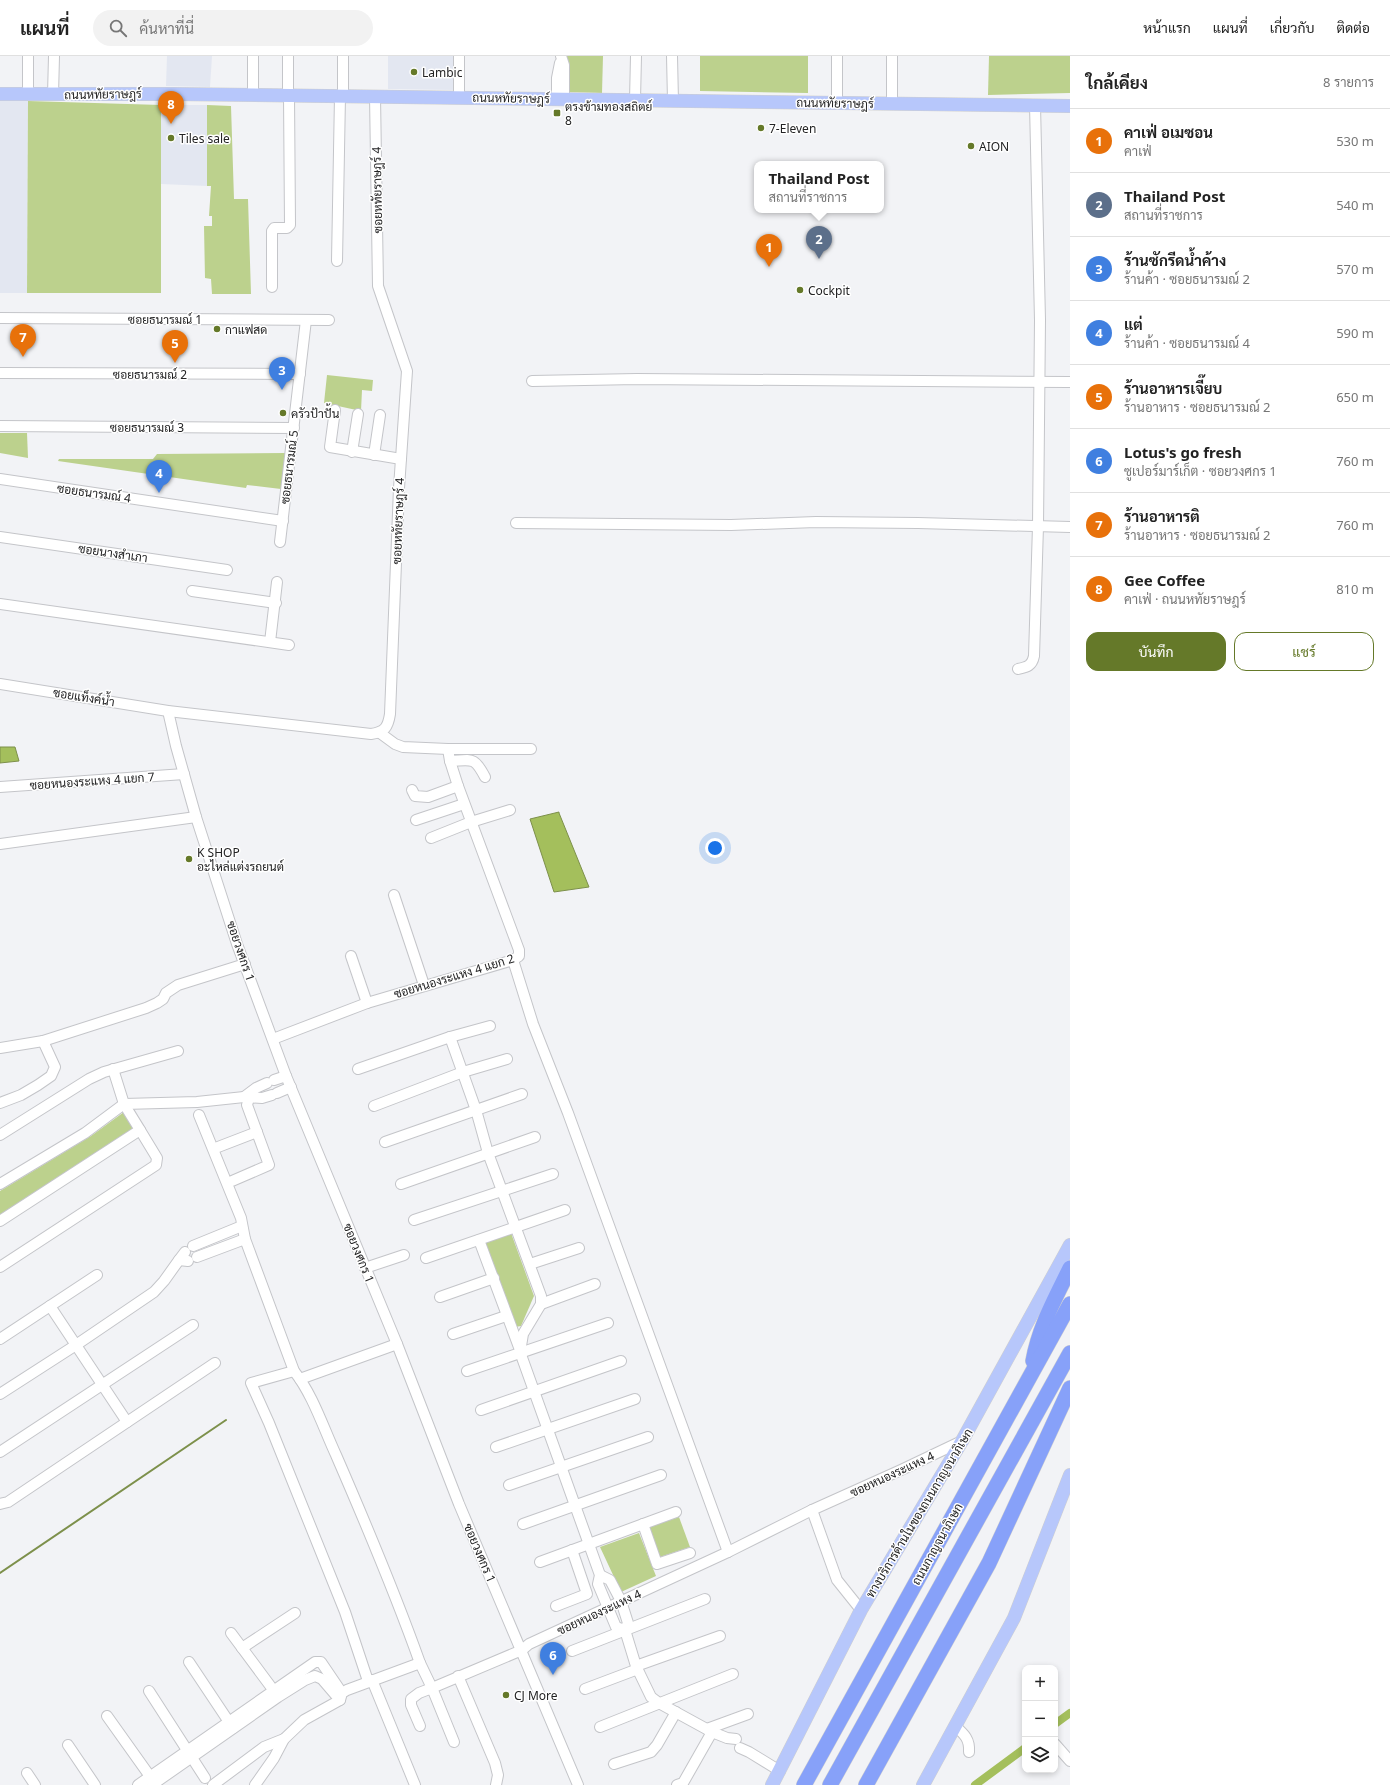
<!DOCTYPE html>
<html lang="th">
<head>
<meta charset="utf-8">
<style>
	:root { --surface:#fff; --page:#f2f2f2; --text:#222; --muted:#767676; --line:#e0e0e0; --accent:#657929 }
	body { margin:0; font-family:"Noto Sans",Sarabun,sans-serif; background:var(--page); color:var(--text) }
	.controls { position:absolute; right:12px; bottom:12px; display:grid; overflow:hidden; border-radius:8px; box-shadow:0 2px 6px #0003 }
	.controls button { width:36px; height:36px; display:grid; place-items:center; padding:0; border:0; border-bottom:1px solid var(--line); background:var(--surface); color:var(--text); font:20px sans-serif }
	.you { position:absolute; left:715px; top:792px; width:14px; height:14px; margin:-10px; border:3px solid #fff; border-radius:50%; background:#1a73e8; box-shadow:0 0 0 6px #1a73e833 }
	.badge { display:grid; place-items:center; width:26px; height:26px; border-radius:50%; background:var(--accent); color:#fff; font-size:13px; font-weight:700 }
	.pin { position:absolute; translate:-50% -33px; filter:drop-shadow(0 1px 2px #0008) }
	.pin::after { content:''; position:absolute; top:21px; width:14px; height:12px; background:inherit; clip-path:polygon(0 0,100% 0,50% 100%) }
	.popup { position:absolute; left:754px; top:105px; width:130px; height:52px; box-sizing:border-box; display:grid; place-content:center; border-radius:8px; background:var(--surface); filter:drop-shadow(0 1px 3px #0005); font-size:13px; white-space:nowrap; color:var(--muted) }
	.popup b { font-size:15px; color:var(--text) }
	.popup::after { content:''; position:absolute; left:50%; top:100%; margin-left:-8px; border:8px solid transparent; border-top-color:var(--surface) }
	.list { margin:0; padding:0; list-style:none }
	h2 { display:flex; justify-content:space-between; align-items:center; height:52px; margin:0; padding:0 16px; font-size:17px }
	h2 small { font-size:13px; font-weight:400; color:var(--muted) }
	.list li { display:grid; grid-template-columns:26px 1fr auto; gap:12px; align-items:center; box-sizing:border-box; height:64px; padding:0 16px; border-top:1px solid var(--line) }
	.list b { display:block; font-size:15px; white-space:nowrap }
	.list p { margin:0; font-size:13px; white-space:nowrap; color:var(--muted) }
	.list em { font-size:13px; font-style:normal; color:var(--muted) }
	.actions { display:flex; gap:8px; padding:12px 16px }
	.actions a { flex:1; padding:9px 0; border:1px solid var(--accent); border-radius:12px; text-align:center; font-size:14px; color:var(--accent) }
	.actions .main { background:var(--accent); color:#fff }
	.icon { flex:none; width:22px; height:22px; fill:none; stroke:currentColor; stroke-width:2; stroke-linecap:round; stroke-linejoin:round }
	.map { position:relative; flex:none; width:1070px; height:1729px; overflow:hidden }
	header { display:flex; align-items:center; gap:24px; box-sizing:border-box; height:56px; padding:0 20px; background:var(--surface); border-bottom:1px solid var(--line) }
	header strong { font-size:19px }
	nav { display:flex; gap:22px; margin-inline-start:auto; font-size:14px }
	.search { width:280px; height:36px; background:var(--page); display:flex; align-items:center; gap:10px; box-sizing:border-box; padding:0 14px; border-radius:22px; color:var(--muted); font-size:15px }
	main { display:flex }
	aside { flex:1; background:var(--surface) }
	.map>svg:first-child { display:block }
	.built { fill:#e3e7f1 }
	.green { fill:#bcd18d }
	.water { fill:#a4bf5c; stroke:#7d904b }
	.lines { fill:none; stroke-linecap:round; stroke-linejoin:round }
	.stream { stroke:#7d904b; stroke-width:2 }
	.canal { stroke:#a4bf5c; stroke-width:8 }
	.minor-casing { stroke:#c4c5c9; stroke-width:12 }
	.major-casing { stroke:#cfcfcf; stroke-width:14 }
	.highway-casing { stroke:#cfcfcf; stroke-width:16 }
	.minor { stroke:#fff; stroke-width:10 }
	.major { stroke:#b7c7fb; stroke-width:13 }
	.highway { stroke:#87a1f9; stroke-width:15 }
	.poi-dot { fill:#657929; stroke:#fff; stroke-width:1.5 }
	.labels { text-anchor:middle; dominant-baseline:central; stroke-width:3; stroke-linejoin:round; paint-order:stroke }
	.poi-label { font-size:12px; fill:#232324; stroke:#fff; text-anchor:start }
	.street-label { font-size:12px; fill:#232324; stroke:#fff }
</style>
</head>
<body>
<header>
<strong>แผนที่</strong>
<div class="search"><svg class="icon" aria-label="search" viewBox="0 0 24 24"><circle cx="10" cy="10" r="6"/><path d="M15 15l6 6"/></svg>ค้นหาที่นี่</div>
<nav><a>หน้าแรก</a><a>แผนที่</a><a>เกี่ยวกับ</a><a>ติดต่อ</a></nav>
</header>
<main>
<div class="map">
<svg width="1070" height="1729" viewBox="0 0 1070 1729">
	<rect width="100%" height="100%" fill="#f2f3f6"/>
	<g class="built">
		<polygon points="167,0 212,0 210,31 166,30"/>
		<polygon points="388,0 458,0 456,34 388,33"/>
		<polygon points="0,45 28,45 27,237 0,237"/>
		<polygon points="161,49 207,49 207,130 161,128"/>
	</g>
	<g class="green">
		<polygon points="567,0 603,0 602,37 566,36"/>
		<polygon points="700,0 808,0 808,37 700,35"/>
		<polygon points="989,0 1070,0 1070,37 988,39"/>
		<polygon points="28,45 161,49 161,237 27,237"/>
		<polygon points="207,49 231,50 234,143 248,143 251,238 212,238 211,223 205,222 204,170 212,170 212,160 209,160 211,130 207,130"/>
		<polygon points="327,319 373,324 372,335 362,334 361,355 324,347"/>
		<polygon points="0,377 27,377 28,402 0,397"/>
		<polygon points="285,397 281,433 247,429 246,432 58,405 59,403 153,403 157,398"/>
		<polygon points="124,1056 137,1073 0,1159 0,1135 91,1080"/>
		<polygon points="511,1177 534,1240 521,1270 515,1271 484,1186"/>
		<polygon points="679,1461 690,1491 660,1501 649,1471"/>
		<polygon points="639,1477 656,1520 621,1536 600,1491"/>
	</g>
	<g class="water">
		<polygon points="0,691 15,691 19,705 0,707"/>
		<polygon points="559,756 559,757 589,831 554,836 530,763"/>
	</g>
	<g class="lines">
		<polyline class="stream" points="0,1517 226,1364"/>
		<g class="canal">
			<polyline points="1055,1668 1070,1657"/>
			<polyline points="975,1729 1025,1692"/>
		</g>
		<defs>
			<g id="minor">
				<polyline points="459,0 459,42"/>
				<polyline points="561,0 564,9 564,43"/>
				<polyline points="672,0 673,45"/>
				<polyline points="28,39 28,0"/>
				<polyline points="53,39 54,0"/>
				<polyline points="253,39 253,0"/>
				<polyline points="288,39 288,0"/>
				<polyline points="343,40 343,0"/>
				<polyline points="557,43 557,22 560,7"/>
				<polyline points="635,44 636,0"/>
				<polyline points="837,47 837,0"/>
				<polyline points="892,47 892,0"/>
				<polyline points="337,205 340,40"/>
				<polyline points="272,231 272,175 274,172 287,172 290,169 289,39"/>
				<polyline points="0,262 329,264"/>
				<polyline points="0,317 300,318"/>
				<polyline points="532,325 637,323 1070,326"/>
				<polyline points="335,354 330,391 401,403"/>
				<polyline points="0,370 294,372"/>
				<polyline points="352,396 358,358"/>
				<polyline points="374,399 380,359"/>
				<polyline points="0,423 283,465"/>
				<polyline points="516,467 731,469 816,466 918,467 1070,471"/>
				<polyline points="0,481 227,514"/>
				<polyline points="280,486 306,264"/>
				<polyline points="192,535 276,547"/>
				<polyline points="0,548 289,589"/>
				<polyline points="270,586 277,526"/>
				<path d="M1018 613C1027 611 1032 610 1034 600L1038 470 1040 264 1035 49"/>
				<path d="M0 628 168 655 371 678C385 676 388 671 390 658L399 432 407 315 378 230 375 40"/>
				<polyline points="168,655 176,690 196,761 237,888 286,1020 397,1288 459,1448 578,1729"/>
				<polyline points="380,677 395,688 403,691 448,693 531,693"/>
				<path d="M450 705C472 704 474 700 485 721"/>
				<polyline points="0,731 184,718"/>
				<polyline points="412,734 415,740 428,741 458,730"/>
				<polyline points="416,764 464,748"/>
				<polyline points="431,782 471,766 510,754"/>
				<polyline points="0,788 196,761"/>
				<polyline points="394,839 424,929"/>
				<polyline points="351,900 367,947"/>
				<polyline points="513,904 533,968 568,1057 728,1496"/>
				<polyline points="450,981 476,1054 488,1097 541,1240 541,1248 523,1278 520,1296 600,1519 598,1528 616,1571 625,1574"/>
				<polyline points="273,983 367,947 513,904 519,900 519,894 458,730 450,705 448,693"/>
				<polyline points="0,992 43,985 146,952 157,947 163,943 166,937 178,929 245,908"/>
				<polyline points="358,1013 450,981 490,970"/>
				<polyline points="274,1024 286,1020"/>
				<polyline points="277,1037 291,1031"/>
				<polyline points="244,1041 256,1032 267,1027"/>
				<polyline points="0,1047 21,1039 38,1029 51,1020 55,1011 43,985"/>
				<polyline points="374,1050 463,1016 507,1003"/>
				<path d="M199 1059 241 1162 245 1183 294 1315C313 1339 323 1371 336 1399 366 1468 395 1537 420 1607"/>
				<polyline points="0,1079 89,1023 104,1016 178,995"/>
				<polyline points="385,1086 522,1038"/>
				<polyline points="218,1091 257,1076"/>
				<polyline points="232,1125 269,1109 247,1049 249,1042"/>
				<polyline points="0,1128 85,1077 124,1048 197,1046 244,1041 262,1042 272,1039"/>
				<polyline points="401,1128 535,1081"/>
				<polyline points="414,1164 553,1118"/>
				<polyline points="0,1165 140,1074 124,1048 113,1013"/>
				<polyline points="479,1184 520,1294"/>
				<polyline points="193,1190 242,1170"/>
				<polyline points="185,1196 179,1204 188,1205"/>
				<polyline points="197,1201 245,1183"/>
				<polyline points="426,1202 565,1154"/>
				<polyline points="530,1208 579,1192"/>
				<polyline points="0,1211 156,1109 157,1102 140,1074"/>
				<polyline points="365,1212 404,1199"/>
				<polyline points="440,1241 494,1222"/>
				<polyline points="541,1248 595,1228"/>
				<polyline points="50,1250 127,1366"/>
				<polyline points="453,1278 506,1260"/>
				<polyline points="0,1283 97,1219"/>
				<polyline points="294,1315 251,1327 269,1367 345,1556 368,1625"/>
				<polyline points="467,1315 608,1267"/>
				<polyline points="300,1323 397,1288"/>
				<polyline points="0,1338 76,1289 154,1236 164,1225 179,1204"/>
				<polyline points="481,1354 621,1305"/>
				<polyline points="496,1391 635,1343"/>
				<polyline points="0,1396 193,1269"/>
				<polyline points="509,1429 648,1381"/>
				<polyline points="0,1448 8,1446 215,1307"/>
				<polyline points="812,1454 837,1524 861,1554"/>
				<polyline points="523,1468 661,1419"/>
				<polyline points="643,1468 657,1508 690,1497"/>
				<polyline points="540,1506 676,1456"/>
				<polyline points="600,1519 610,1524 621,1545 628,1567 625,1574 636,1610 651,1641 659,1647 712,1676 727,1682 736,1683"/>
				<polyline points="556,1550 587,1538 572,1494"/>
				<polyline points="231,1577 277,1639"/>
				<polyline points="242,1592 295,1557"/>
				<polyline points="572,1595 705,1543"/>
				<polyline points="189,1606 233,1672"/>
				<polyline points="636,1610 720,1580"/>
				<polyline points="458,1620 495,1707 498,1719 496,1729"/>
				<polyline points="372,1624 415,1729"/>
				<polyline points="585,1633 638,1613"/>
				<polyline points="149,1635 205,1722"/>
				<polyline points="107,1660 154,1726"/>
				<polyline points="420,1670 411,1649 411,1643 419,1637 432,1632 454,1686"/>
				<path d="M955 1670C964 1678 970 1683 969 1696"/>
				<polyline points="600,1671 733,1618"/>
				<polyline points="707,1673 748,1658"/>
				<polyline points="1055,1688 1070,1705"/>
				<polyline points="68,1689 95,1729"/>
				<polyline points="740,1692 749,1696 780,1715"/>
				<polyline points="614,1708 651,1696 657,1689 676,1656"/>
				<polyline points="27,1717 35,1729"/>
				<polyline points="138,1729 315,1606 321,1606 342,1637"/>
				<polyline points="152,1729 278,1641 305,1624 315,1620 322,1623 340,1644"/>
				<polyline points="213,1729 264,1691 284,1683"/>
				<polyline points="255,1729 274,1702 284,1683 304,1664 340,1644 342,1637 347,1634 420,1607 432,1632 522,1594 529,1588 728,1496 812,1454 901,1414 962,1385"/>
				<polyline points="677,1729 683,1727 712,1676"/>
			</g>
			<g id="major">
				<polyline points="0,38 172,38 1070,50"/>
				<polyline points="772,1729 861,1554 962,1385 1070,1189"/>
				<polyline points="923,1729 1014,1562 1070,1419"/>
			</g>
			<g id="highway">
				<path d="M1033 1305C1039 1271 1055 1243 1070 1212"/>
				<polyline points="804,1729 1070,1248"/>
				<polyline points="830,1729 1070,1297"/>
				<polyline points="866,1729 989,1507 1070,1332"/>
			</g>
		</defs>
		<use href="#minor" class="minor-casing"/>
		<use href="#major" class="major-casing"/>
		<use href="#highway" class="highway-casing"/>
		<use href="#minor" class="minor"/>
		<use href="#major" class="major"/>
		<use href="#highway" class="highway"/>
	</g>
	<g class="poi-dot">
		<circle cx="414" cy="16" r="4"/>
		<rect x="553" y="53" width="8" height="8" rx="2"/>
		<circle cx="761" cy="72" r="4"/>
		<circle cx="171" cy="82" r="4"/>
		<circle cx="971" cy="90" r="4"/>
		<circle cx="800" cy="234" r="4"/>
		<circle cx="217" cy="273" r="4"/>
		<circle cx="283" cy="357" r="4"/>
		<circle cx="189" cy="803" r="4"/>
		<circle cx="506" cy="1639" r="4"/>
	</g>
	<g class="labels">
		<g class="poi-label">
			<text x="422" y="16">Lambic</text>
			<text x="565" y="50">ตรงข้ามทองสถิตย์<tspan x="565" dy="14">8</tspan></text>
			<text x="769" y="72">7-Eleven</text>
			<text x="179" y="82">Tiles sale</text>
			<text x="979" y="90">AION</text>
			<text x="808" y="234">Cockpit</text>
			<text x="225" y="273">กาแฟสด</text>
			<text x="291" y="357">ครัวป้าปั้น</text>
			<text x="197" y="796">K SHOP<tspan x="197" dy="14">อะไหล่แต่งรถยนต์</tspan></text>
			<text x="514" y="1639">CJ More</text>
		</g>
		<g class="street-label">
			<text transform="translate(103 38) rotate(-1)">ถนนหทัยราษฎร์</text>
			<text transform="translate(511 42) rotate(1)">ถนนหทัยราษฎร์</text>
			<text transform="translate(835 47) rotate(1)">ถนนหทัยราษฎร์</text>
			<text transform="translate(377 134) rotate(-91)">ซอยหทัยราษฎร์ 4</text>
			<text x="165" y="263">ซอยธนารมณ์ 1</text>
			<text x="150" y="318">ซอยธนารมณ์ 2</text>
			<text x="147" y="371">ซอยธนารมณ์ 3</text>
			<text transform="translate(289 411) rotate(-83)">ซอยธนารมณ์ 5</text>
			<text transform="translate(94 437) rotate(8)">ซอยธนารมณ์ 4</text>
			<text transform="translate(398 465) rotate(-88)">ซอยหทัยราษฎร์ 4</text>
			<text transform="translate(113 497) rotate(8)">ซอยนางสำเภา</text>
			<text transform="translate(84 641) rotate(9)">ซอยแท็งค์น้ำ</text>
			<text transform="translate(92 725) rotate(-4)">ซอยหนองระแหง 4 แยก 7</text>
			<text transform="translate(241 895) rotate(71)">ซอยวงศกร 1</text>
			<text transform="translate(454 920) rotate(-17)">ซอยหนองระแหง 4 แยก 2</text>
			<text transform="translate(359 1197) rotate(68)">ซอยวงศกร 1</text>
			<text transform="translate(892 1418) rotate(-25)">ซอยหนองระแหง 4</text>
			<text transform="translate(919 1457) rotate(-59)">ทางบริการด้านในของถนนกาญจนาภิเษก</text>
			<text transform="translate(937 1488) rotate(-61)">ถนนกาญจนาภิเษก</text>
			<text transform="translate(480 1497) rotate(67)">ซอยวงศกร 1</text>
			<text transform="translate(599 1556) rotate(-25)">ซอยหนองระแหง 4</text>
		</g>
	</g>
</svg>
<div class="controls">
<button>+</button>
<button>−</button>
<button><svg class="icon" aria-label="layers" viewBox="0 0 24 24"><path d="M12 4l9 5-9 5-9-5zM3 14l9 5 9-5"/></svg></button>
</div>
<div class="you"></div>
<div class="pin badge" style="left:769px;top:211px;background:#e8710a">1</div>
<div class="pin badge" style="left:819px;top:203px;background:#5c6f8a">2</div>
<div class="popup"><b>Thailand Post</b>สถานที่ราชการ</div>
<div class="pin badge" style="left:282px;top:334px;background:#3f7fe0">3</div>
<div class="pin badge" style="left:159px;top:437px;background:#3f7fe0">4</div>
<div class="pin badge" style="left:175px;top:307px;background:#e8710a">5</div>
<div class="pin badge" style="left:553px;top:1619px;background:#3f7fe0">6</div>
<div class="pin badge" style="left:23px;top:301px;background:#e8710a">7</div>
<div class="pin badge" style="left:171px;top:68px;background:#e8710a">8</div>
</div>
<aside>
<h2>ใกล้เคียง<small>8 รายการ</small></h2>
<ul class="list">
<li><span class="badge" style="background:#e8710a">1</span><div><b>คาเฟ่ อเมซอน</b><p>คาเฟ่</p></div><em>530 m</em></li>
<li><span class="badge" style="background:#5c6f8a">2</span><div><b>Thailand Post</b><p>สถานที่ราชการ</p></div><em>540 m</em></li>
<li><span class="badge" style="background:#3f7fe0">3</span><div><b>ร้านซักรีดน้ำค้าง</b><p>ร้านค้า · ซอยธนารมณ์ 2</p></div><em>570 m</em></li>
<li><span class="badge" style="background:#3f7fe0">4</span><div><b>แต่</b><p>ร้านค้า · ซอยธนารมณ์ 4</p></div><em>590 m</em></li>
<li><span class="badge" style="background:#e8710a">5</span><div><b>ร้านอาหารเจี๊ยบ</b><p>ร้านอาหาร · ซอยธนารมณ์ 2</p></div><em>650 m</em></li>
<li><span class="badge" style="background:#3f7fe0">6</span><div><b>Lotus's go fresh</b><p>ซูเปอร์มาร์เก็ต · ซอยวงศกร 1</p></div><em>760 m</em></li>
<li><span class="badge" style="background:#e8710a">7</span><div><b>ร้านอาหารติ</b><p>ร้านอาหาร · ซอยธนารมณ์ 2</p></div><em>760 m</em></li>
<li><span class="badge" style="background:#e8710a">8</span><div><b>Gee Coffee</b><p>คาเฟ่ · ถนนหทัยราษฎร์</p></div><em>810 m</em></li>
</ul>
<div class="actions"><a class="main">บันทึก</a><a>แชร์</a></div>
</aside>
</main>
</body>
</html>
